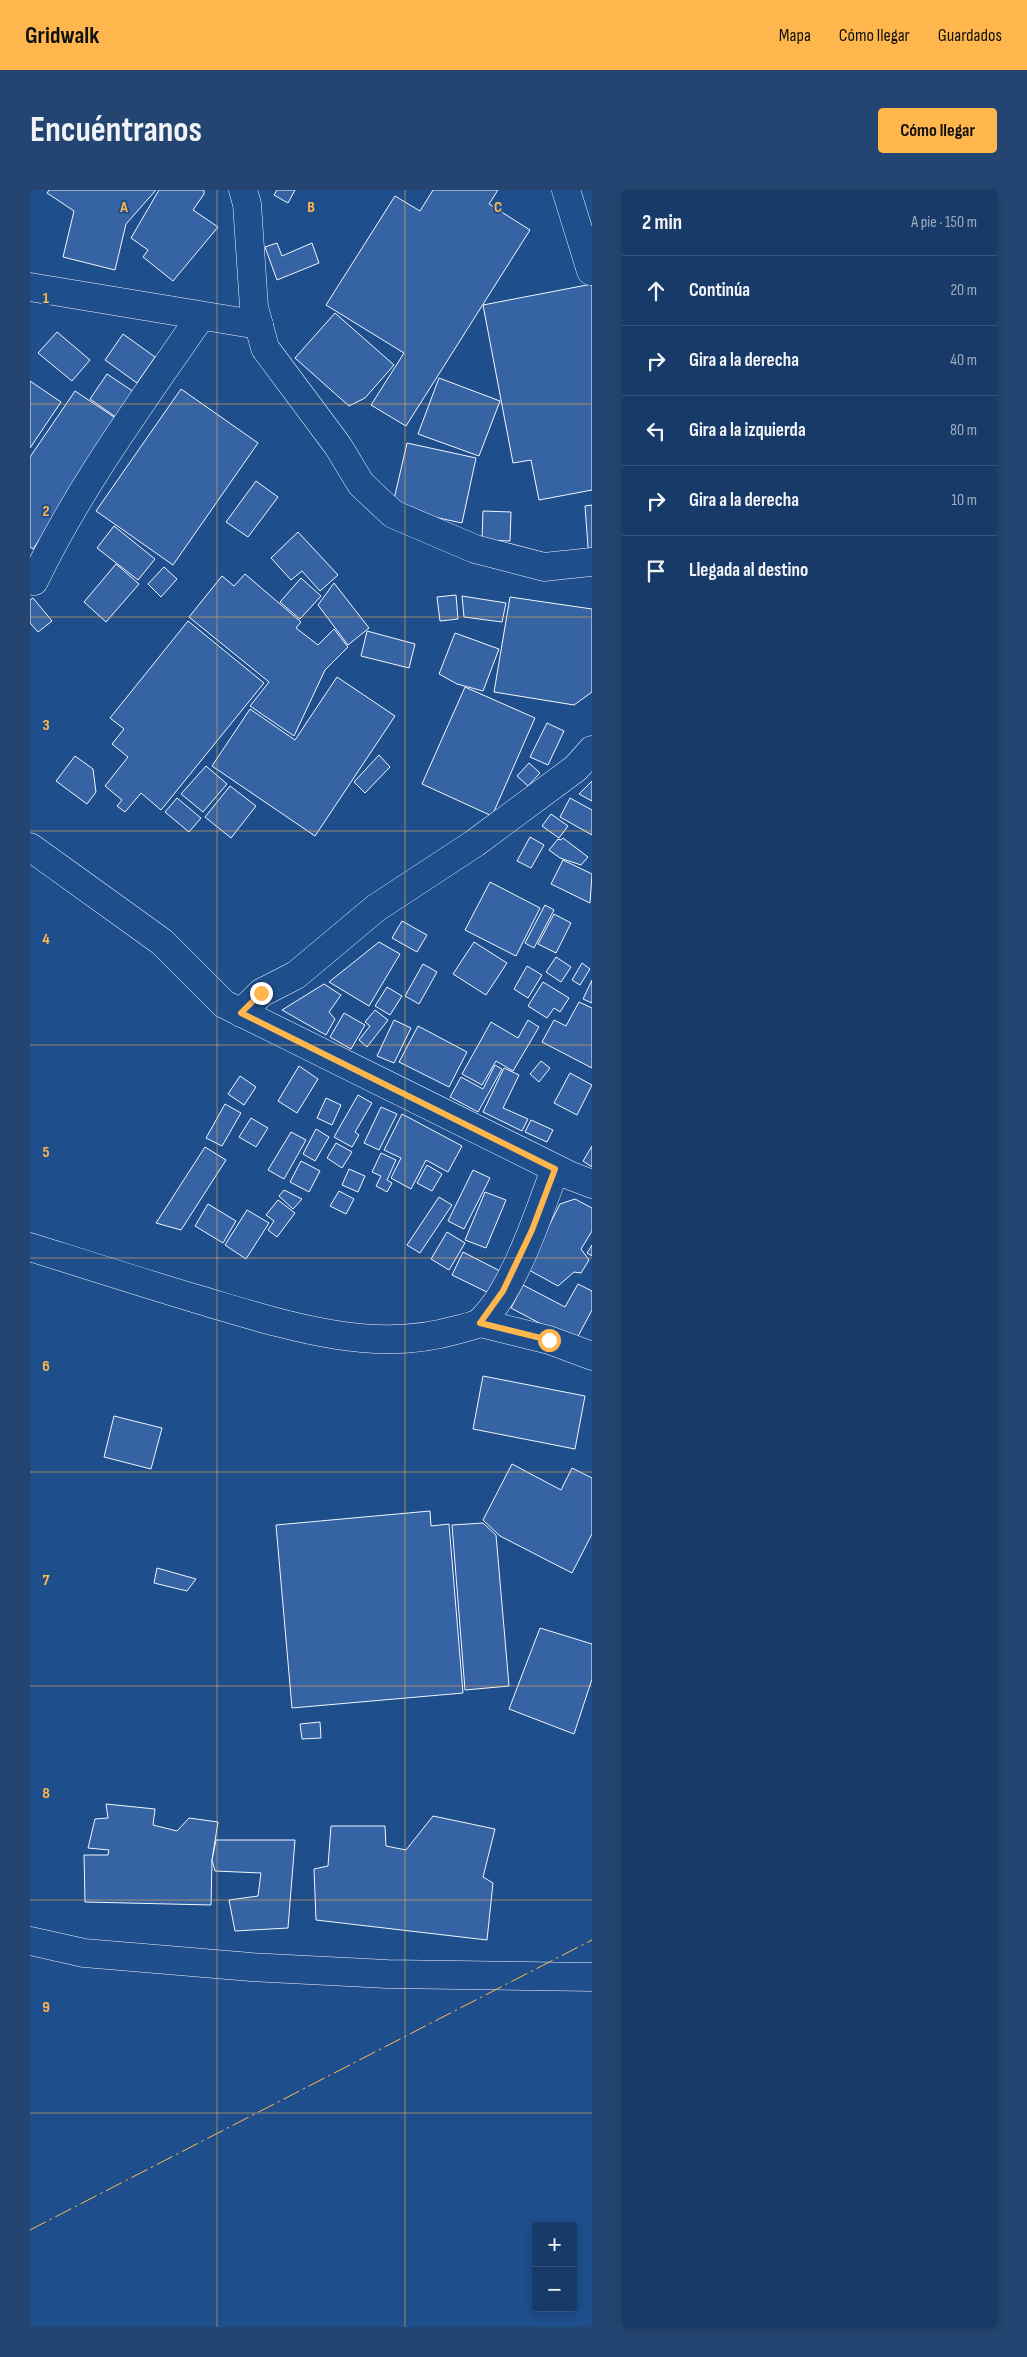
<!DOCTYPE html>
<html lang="es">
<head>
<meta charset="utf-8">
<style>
	:root { --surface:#173a69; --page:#244571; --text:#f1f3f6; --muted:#9eadc0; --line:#36547d; --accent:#ffb74d }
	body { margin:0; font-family:"Sofia Sans Condensed",sans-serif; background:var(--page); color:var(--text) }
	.controls { position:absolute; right:15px; bottom:15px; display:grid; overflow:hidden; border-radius:5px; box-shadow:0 2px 8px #0003 }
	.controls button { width:45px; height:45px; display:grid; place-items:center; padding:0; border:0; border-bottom:1px solid var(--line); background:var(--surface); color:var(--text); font:25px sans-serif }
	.stop { position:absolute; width:15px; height:15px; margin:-11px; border:4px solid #ffb74d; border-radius:50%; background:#fff }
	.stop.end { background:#ffb74d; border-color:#fff; box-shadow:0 1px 5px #0008 }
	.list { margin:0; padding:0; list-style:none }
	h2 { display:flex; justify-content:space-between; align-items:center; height:65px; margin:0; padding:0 20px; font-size:21px }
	h2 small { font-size:16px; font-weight:400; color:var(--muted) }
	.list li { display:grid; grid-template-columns:32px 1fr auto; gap:15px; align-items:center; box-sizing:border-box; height:70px; padding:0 20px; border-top:1px solid var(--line) }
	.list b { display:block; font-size:19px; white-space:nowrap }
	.list em { font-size:16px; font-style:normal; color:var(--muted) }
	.icon { flex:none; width:28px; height:28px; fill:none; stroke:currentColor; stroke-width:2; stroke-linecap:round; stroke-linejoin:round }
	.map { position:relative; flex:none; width:562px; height:2137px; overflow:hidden; border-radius:5px }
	header { display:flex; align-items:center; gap:30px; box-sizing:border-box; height:70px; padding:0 25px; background:var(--accent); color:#111 }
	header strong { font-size:24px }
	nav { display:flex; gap:28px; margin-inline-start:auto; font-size:18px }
	.intro { display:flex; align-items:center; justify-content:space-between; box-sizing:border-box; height:120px; padding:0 30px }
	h1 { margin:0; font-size:35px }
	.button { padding:12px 22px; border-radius:5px; background:var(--accent); color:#111; font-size:18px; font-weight:700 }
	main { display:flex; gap:30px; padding:0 30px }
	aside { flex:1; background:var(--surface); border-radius:5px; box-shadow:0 2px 8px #0003 }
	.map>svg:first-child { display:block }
	.building { fill:#3563a3; stroke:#f2f6ff }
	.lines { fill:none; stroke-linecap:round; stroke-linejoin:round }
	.street-casing { stroke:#f2f6ff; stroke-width:29 }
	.street { stroke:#1f4e8c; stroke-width:28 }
	.power { stroke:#ffb74d; stroke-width:1; stroke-dasharray:18 4 2.5 4; stroke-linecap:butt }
	.route { stroke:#ffb74d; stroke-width:6 }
	.grid { fill:none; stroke:#ffb74d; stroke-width:1; stroke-opacity:0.55 }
	.grid-label { font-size:16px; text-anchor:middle; font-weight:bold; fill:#ffb74d; stroke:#1f4e8c; stroke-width:4; stroke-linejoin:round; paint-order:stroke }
</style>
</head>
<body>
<header>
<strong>Gridwalk</strong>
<nav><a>Mapa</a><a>Cómo llegar</a><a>Guardados</a></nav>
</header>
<div class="intro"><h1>Encuéntranos</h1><a class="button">Cómo llegar</a></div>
<main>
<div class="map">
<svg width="562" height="2137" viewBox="0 0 562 2137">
	<rect width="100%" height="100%" fill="#1f4e8c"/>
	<g class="building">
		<polygon points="19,0 126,0 96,34 85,80 33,67 44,21 17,3"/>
		<polygon points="129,0 174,0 174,4 163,20 188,37 143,91 113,67 118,60 101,48"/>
		<polygon points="247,0 265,0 258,13 244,5"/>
		<polygon points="403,0 468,0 459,14 500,40 376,236 341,215 374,163 296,115 365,6 390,21"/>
		<polygon points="247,53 252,66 282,53 289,73 247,90 235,57"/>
		<polygon points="562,94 562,300 509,310 501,270 483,273 453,115"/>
		<polygon points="305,123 364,175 335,208 319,216 265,168"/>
		<polygon points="27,142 60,170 42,191 8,163"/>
		<polygon points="93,144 125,167 107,193 75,170"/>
		<polygon points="77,184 107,204 90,230 60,209"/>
		<polygon points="409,188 470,211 449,266 388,244"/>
		<polygon points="0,191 31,212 0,258"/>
		<polygon points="151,199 228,253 143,375 66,321"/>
		<polygon points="45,201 90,231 3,359 0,357 0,267"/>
		<polygon points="377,253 446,268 432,333 362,318"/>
		<polygon points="226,291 248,307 218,347 196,332"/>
		<polygon points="562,315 562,369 559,370 555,316"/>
		<polygon points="453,321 481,322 480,351 452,350"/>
		<polygon points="84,336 125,369 108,390 67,358"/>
		<polygon points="268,342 308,385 290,401 272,381 261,390 241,368"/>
		<polygon points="86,374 109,394 76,432 54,412"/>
		<polygon points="134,377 147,389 131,407 118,394"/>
		<polygon points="215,384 271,432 266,438 288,455 304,439 318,457 295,480 264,546 220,516 239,492 159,427 192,386 204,396"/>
		<polygon points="271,388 291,406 270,429 250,412"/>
		<polygon points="304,393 339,438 318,455 288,415"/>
		<polygon points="426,405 428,429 410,431 407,407"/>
		<polygon points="432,406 476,413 472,432 434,427"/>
		<polygon points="480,407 562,419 562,502 544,515 464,502"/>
		<polygon points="3,408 22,431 8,442 0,433 0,410"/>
		<polygon points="158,431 234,493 131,620 111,603 95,622 87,616 92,610 75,596 98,567 82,554 94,539 80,528"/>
		<polygon points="337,441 385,454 379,478 331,466"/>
		<polygon points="425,443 469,459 453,501 427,494 409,484"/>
		<polygon points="307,487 365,526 285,646 182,576 220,519 265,550"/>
		<polygon points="435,497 505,528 462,626 392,594"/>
		<polygon points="517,533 534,541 518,575 500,567"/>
		<polygon points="349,565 360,577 335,603 324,592"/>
		<polygon points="45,566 63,579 66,602 57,614 26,591"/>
		<polygon points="499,573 510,583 498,596 487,586"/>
		<polygon points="176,576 197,594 173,622 151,604"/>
		<polygon points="562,591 562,611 549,604"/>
		<polygon points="200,596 226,616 201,648 175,627"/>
		<polygon points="147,608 171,628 159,642 135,622"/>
		<polygon points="540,608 562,620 562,645 530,627"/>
		<polygon points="521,624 538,636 529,648 512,636"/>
		<polygon points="500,647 514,655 501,678 487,671"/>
		<polygon points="533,648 558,667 551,675 530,668 519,660 528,649 531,650"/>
		<polygon points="533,670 562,684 560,713 521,694"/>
		<polygon points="460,692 510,718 486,766 435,740"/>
		<polygon points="515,715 524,720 504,758 495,753"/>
		<polygon points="524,724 541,733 526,763 508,754"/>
		<polygon points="372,731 397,745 387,762 362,748"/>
		<polygon points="349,752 370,764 339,816 299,792"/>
		<polygon points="444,752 477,773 456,805 423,784"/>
		<polygon points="526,767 541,777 531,792 516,782"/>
		<polygon points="552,773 560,779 550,795 542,790"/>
		<polygon points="393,774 407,782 389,814 375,806"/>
		<polygon points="497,776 512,785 498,808 484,799"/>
		<polygon points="562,790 562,813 553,809"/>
		<polygon points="513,792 539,808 530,822 524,818 517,828 498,816"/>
		<polygon points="294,794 311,805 299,822 305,829 296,845 252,820"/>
		<polygon points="357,797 372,806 360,825 345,816"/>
		<polygon points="549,812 562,818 562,878 512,852 524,830 536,836"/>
		<polygon points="345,820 358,830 337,857 329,850 340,836 335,832"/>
		<polygon points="314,823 335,835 321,859 300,847"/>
		<polygon points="364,830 381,838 364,873 347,866"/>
		<polygon points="498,830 509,837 483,881 466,871 452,895 432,884 461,832 488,848"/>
		<polygon points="388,836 437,862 419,897 369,872"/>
		<polygon points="511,871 520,878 509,892 500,884"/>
		<polygon points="465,875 472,879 448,922 420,907 431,887 453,899"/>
		<polygon points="269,876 288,889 267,923 248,911"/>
		<polygon points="474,878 489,885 473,918 498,929 492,941 453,922"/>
		<polygon points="540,883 562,895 547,925 524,913"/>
		<polygon points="210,886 226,897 214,915 198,904"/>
		<polygon points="328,905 342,913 325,942 329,945 322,957 304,947"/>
		<polygon points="296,908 311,915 302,935 287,928"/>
		<polygon points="195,914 211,923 192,956 176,948"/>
		<polygon points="351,917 367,924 349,960 334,953"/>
		<polygon points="372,924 432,956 418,982 396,970 381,999 361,988 371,968 354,960"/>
		<polygon points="221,928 238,938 226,957 209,947"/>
		<polygon points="501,930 523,940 517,952 495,942"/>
		<polygon points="286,939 299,947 285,971 273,964"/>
		<polygon points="261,942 276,950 254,989 238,980"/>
		<polygon points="306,953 322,962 312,978 297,968"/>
		<polygon points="562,956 562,977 553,971"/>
		<polygon points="175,957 196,970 151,1040 126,1033"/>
		<polygon points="351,963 366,970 357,990 362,993 357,1002 346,996 351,986 342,982"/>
		<polygon points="271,971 290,981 279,1002 260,992"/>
		<polygon points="397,975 412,984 402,1001 387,993"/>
		<polygon points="319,979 335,986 328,1002 312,995"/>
		<polygon points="443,980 460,988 434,1039 418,1031"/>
		<polygon points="254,1000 272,1009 263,1019 249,1006"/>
		<polygon points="309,1001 324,1009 316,1024 300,1016"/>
		<polygon points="455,1002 476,1010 456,1058 435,1050"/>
		<polygon points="409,1007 422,1015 390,1063 377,1055"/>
		<polygon points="545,1009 562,1018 562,1041 551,1059 559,1070 551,1083 544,1082 528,1096 497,1079 530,1014"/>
		<polygon points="248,1010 265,1023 247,1047 238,1040 244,1031 236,1025"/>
		<polygon points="178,1014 206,1031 193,1053 165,1036"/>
		<polygon points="217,1020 239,1033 216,1069 195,1055"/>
		<polygon points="417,1042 435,1053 419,1080 401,1069"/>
		<polygon points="562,1055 562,1066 557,1063"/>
		<polygon points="433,1062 472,1082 461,1104 422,1085"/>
		<polygon points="548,1094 562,1101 562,1120 545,1152 481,1118 493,1095 535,1117"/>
		<polygon points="453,1186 555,1206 545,1259 443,1239"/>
		<polygon points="84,1226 132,1238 121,1279 74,1267"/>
		<polygon points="482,1274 531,1300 542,1278 562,1288 562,1344 542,1383 470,1346 453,1330"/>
		<polygon points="400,1321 401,1336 419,1334 433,1503 262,1518 246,1335"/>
		<polygon points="453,1333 466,1345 479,1496 435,1500 422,1335"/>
		<polygon points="127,1378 166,1389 157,1401 124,1393"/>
		<polygon points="510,1438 562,1454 562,1489 544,1544 479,1519"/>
		<polygon points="290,1532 291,1548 272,1549 270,1534"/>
		<polygon points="76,1614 125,1619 123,1635 147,1641 159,1628 188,1632 182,1670 181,1715 55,1712 54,1665 78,1665 79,1660 58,1658 65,1629 78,1628"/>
		<polygon points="403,1626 465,1639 453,1687 463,1693 457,1750 286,1730 284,1679 298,1676 301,1636 355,1636 356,1656 376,1660"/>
		<polygon points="186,1650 265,1650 258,1738 205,1741 199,1710 228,1706 231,1683 185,1681 182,1670"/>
	</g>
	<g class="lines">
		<defs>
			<g id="street">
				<polyline points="213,0 217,14 224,117 235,158 308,256 331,294 363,324 445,359 514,377 562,372"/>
				<polyline points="536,0 561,81"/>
				<polyline points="0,97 229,135"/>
				<path d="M4 391C49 297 112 212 171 126"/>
				<polyline points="0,657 132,752 194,814 541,986 562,994"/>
				<polyline points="211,823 231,803 266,785 346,718 445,653 546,578 562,560"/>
				<path d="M0 1057C57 1075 113 1093 170 1110 252 1134 341 1165 426 1140 433 1138 446 1136 451 1131 483 1102 510 1020 525 979"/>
				<polyline points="450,1133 519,1150 562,1166"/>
				<polyline points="0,1751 54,1763 221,1777 357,1784 562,1787"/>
			</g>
		</defs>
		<use href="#street" class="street-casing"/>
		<use href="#street" class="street"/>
		<polyline class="power" points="0,2040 562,1750"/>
	</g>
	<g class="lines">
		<polyline class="route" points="231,803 211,823 525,979 502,1040 473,1101 450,1133 519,1150"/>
	</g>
	<path class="grid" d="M187 0V2137M375 0V2137M0 214H562M0 427H562M0 641H562M0 855H562M0 1068H562M0 1282H562M0 1496H562M0 1710H562M0 1923H562"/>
	<g class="grid-label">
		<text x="94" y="22">A</text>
		<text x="281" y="22">B</text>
		<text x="468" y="22">C</text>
		<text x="16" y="113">1</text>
		<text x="16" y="326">2</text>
		<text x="16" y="540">3</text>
		<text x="16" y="754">4</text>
		<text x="16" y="967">5</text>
		<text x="16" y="1181">6</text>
		<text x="16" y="1395">7</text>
		<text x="16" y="1608">8</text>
		<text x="16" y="1822">9</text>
	</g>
</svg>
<div class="controls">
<button>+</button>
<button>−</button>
</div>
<div class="stop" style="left:519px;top:1150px"></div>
<div class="stop end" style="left:231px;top:803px"></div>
</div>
<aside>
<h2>2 min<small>A pie · 150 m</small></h2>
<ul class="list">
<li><svg class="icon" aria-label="ahead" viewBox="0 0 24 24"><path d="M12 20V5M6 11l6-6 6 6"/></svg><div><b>Continúa</b></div><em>20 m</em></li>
<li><svg class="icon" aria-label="right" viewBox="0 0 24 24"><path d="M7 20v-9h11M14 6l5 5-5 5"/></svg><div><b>Gira a la derecha</b></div><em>40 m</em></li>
<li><svg class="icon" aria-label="left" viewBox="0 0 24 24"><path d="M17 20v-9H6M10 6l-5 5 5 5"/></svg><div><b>Gira a la izquierda</b></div><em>80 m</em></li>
<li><svg class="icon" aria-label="right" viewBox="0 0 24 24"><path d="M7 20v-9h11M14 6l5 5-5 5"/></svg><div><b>Gira a la derecha</b></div><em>10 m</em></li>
<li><svg class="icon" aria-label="arrive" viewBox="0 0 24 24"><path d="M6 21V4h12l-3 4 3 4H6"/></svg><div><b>Llegada al destino</b></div></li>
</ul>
</aside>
</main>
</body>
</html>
